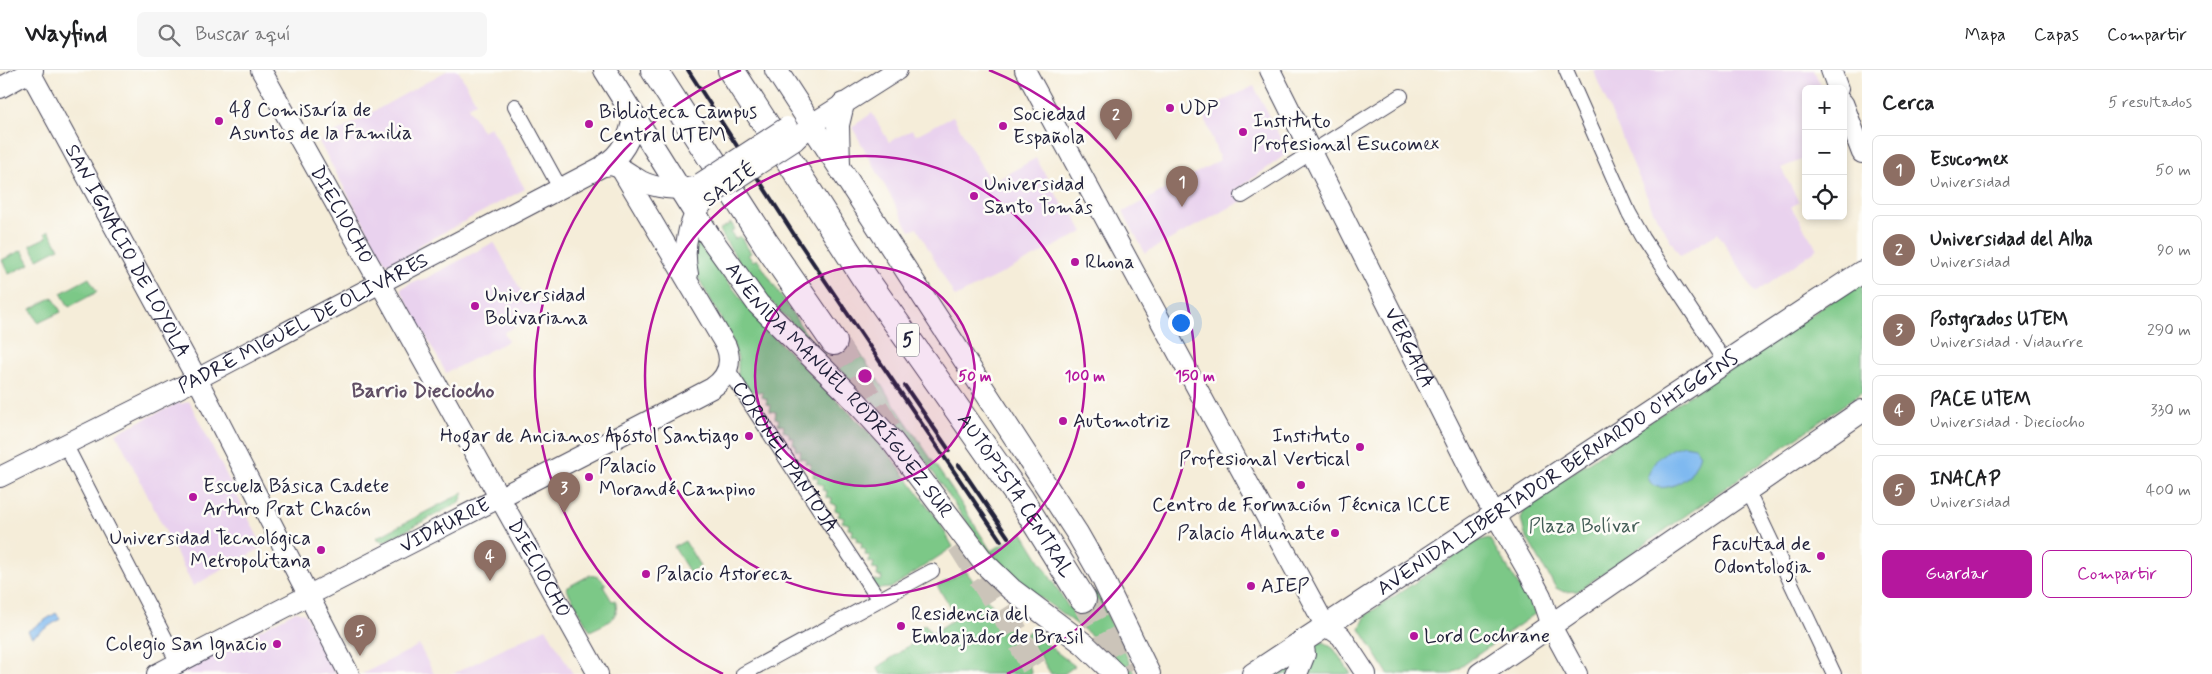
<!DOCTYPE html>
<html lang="es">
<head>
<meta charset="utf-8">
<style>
	:root { --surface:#fff; --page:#f6f6f6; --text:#202124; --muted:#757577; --line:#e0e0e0; --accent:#b5179e }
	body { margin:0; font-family:Mynerve,sans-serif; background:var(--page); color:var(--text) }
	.controls { position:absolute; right:15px; top:15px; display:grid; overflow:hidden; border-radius:8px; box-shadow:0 2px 8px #0003 }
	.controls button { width:45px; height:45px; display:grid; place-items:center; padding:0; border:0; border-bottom:1px solid var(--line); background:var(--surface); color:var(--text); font:25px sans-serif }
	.you { position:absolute; left:1180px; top:252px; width:18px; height:18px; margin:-12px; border:4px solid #fff; border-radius:50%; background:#1a73e8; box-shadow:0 0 0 8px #1a73e833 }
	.badge { display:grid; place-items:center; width:32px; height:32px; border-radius:50%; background:var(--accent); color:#fff; font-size:16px; font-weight:700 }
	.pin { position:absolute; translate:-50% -41px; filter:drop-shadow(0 1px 2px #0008) }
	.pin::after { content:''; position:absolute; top:26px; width:18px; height:15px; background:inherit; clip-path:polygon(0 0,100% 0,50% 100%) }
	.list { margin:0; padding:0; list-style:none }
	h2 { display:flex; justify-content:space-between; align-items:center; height:65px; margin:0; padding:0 20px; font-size:21px }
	h2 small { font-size:16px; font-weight:400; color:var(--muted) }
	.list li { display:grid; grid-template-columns:32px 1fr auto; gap:15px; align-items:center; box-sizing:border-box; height:70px; margin:0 10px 10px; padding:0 10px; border:1px solid var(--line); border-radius:8px }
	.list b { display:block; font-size:19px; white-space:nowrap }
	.list p { margin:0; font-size:16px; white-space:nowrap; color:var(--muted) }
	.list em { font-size:16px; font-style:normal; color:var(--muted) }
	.actions { display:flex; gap:10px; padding:15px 20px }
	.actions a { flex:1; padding:11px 0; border:1px solid var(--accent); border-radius:8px; text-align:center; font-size:18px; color:var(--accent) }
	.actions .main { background:var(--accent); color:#fff }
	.icon { flex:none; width:28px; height:28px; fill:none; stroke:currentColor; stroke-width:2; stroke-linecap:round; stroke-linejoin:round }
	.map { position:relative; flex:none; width:1862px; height:604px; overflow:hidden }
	header { display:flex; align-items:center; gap:30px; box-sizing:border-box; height:70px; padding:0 25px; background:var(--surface); border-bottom:1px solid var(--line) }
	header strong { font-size:24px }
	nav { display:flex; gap:28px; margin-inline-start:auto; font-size:18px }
	.search { width:350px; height:45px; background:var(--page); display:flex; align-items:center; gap:12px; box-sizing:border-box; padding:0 18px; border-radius:8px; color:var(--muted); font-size:19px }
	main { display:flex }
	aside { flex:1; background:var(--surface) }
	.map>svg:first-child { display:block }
	.built { fill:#e9d2ee }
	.green { fill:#7cc887; stroke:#4f7561 }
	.water { fill:#7fb9f0; stroke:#506e96 }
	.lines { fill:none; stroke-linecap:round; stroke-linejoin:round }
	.highway-tunnel { stroke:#cbc4b9; stroke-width:26; stroke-dasharray:26 13; stroke-linecap:butt }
	.street-casing { stroke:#424053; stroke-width:16 }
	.secondary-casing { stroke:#424053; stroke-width:22 }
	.primary-casing { stroke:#424053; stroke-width:24 }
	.highway-casing { stroke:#424053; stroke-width:28 }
	.street { stroke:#fff; stroke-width:14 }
	.secondary { stroke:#fff; stroke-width:20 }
	.primary { stroke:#fff; stroke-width:22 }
	.highway { stroke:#fff; stroke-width:26 }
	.rail { stroke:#22223b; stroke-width:4 }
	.secondary-bridge-casing { stroke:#424053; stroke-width:22; stroke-linecap:butt }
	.secondary-bridge { stroke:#fff; stroke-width:20 }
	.ring { fill:none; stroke:#b5179e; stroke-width:2.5 }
	.poi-dot { fill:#b5179e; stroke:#fdfcf7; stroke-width:2 }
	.labels { text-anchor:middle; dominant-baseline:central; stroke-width:5; stroke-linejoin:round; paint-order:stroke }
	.shield { fill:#fdfcf7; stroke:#646373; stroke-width:1 }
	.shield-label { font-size:19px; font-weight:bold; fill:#22223b }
	.poi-label { font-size:20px; fill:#22223b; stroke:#fdfcf7; text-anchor:start }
	.street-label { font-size:20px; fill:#22223b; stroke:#fdfcf7 }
	.park-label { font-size:20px; fill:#425c56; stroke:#fdfcf7 }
	.neighbourhood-label { font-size:21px; font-weight:bold; fill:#604f66; stroke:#fdfcf7 }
	.centre { fill:#b5179e; stroke:#fdfcf7; stroke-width:2.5 }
	.ring-label { font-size:15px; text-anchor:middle; font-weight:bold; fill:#b5179e; stroke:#fdfcf7; stroke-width:5; stroke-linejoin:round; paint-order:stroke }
</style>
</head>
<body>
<header>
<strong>Wayfind</strong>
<div class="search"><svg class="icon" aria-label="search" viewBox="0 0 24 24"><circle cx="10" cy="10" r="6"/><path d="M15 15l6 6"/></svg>Buscar aquí</div>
<nav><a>Mapa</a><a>Capas</a><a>Compartir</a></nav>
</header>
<main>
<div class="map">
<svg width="1862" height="604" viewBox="0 0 1862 604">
	<rect width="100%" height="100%" fill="#fdfcf7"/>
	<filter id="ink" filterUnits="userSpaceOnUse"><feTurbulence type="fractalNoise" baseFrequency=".02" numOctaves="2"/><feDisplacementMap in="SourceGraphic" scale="10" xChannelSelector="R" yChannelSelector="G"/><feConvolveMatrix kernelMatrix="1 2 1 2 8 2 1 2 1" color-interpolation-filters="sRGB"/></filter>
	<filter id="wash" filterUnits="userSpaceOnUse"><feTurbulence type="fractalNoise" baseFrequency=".0096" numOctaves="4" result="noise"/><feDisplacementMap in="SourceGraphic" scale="20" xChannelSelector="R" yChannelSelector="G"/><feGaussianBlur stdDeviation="1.12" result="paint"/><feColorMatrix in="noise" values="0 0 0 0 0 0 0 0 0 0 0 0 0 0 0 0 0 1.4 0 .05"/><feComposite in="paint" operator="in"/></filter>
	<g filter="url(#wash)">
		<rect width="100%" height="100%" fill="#f5edd9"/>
		<g class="built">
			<polygon points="448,0 458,0 476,32 468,37 482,61 490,57 525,119 418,176 417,181 392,195 385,192 319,72"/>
			<polygon points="1593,0 1814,0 1822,19 1806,19 1806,88 1781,98 1799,132 1791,137 1817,179 1755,223 1718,163 1680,186 1654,143"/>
			<polygon points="1254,16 1288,83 1236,120 1242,131 1145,183 1123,142 1220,90 1202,41"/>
			<polygon points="872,43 889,72 912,60 916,65 953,46 991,113 1036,88 1065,140 1070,138 1083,162 955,227 917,158 910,161 852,57"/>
			<polygon points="494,172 524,226 533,221 544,242 504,262 508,271 446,303 400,219 419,209 421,211"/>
			<polygon points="189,331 263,477 193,516 116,363 180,332 181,334"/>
			<polygon points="296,541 305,544 336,604 176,604"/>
			<polygon points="546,558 573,604 453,604 471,595"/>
			<polygon points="419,575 434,604 362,604 410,580"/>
		</g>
		<g class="green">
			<path d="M731 153 735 159 731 162 735 169 740 166 751 183 748 185 753 191 757 189 804 261 823 283 848 266 957 427 991 481 1023 463 1069 538 1096 522 1135 604H1129C1095 558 1043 536 1003 497 964 458 940 405 904 364 860 315 808 274 765 225 747 205 733 183 719 160Z"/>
			<polygon points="49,161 59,178 38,189 30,175 47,167 45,163"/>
			<polygon points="696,171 761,254 883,376 938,450 953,477 891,518 879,519 872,512 875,510 881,511 882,507 877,506 878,500 872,499 874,493 869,492 870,486 865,485 866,480 861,478 862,473 856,471 857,467 852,465 853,460 848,459 849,454 842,452 844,448 838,446 840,442 835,440 836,435 831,433 832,428 826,427 827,421 822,420 823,415 817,413 818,408 813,407 814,400 810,399 811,394 805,393 806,389 799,388 801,381 795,380 796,375 793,374 794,368 789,367 789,363 783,361 784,356 778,354 779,349 775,348 776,342 770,341 771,335 766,334 767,329 762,327 763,323 753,321 748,323 738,307 738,289 730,265 694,200"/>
			<polygon points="22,180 30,194 9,204 2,190"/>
			<polygon points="89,208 97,222 69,237 61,223"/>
			<polygon points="1862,211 1862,322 1578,521 1564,522 1556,518 1525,465 1521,449 1527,433"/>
			<polygon points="53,227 61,242 38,253 31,239"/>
			<polygon points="464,422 460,432 384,472 376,468"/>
			<polygon points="1489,468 1536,543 1451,604 1388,604 1360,559 1366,545 1478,471"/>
			<polygon points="685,471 700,496 690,503 674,477"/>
			<path d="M966 501C989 534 1020 564 1032 604H881L877 598 910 575 914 569 913 563 925 554 932 564 957 547 937 516Z"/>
			<path d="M590 505 599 507 606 514 603 516 612 531 615 530C622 549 604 554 590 561L566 518Z"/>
			<polygon points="1029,561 1075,596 1064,604 1051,604 1026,564"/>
			<polygon points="1324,572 1334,579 1351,604 1270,604 1317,573"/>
		</g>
		<g class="water">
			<path d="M1684 375 1695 377 1700 384C1698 391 1694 399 1689 405 1680 416 1651 426 1648 406 1655 387 1665 380 1684 375Z"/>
			<polygon points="56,543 60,549 32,567 28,561"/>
		</g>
	</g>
	<g filter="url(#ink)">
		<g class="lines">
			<g class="highway-tunnel">
				<polyline points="834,272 889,360"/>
				<polyline points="960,474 1013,558 1038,604"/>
				<polyline points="1083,529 1123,604"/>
			</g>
			<defs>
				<g id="street">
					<polyline points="1566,0 1629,143 1643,168 1725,292"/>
					<polyline points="515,36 560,118"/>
					<polyline points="1242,126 1401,26"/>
					<path id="s1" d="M728 300 879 530"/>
					<polyline points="65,374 178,593"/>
					<polyline points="1747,420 1834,604"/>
					<polyline points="743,604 932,501"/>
				</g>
				<g id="secondary">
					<path id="s2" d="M29 0 197 309 349 604"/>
					<path id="s3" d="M261 0 598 604"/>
					<polyline points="1025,0 1325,555 1341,566 1366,604"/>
					<path id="s4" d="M1270 0 1477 413 1526 498 1541 526 1551 556 1577 604"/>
					<polyline points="1831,0 1838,19"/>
					<polyline points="0,18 33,0"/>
					<polyline points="1843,33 1862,83"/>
					<polyline points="794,71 812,54 897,0"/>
					<path d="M688 204C682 176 688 144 711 125"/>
					<path id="s5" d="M0 407 197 309 605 95C619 94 629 104 641 111 655 118 677 121 693 117"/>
					<path id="s6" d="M157 604C341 507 527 415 712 318 727 308 733 293 726 276L621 99"/>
				</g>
				<g id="primary">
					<path id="s7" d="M605 0 710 167 758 234 850 325 892 371 985 494 1011 519 1084 574 1115 604"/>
					<polyline points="776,0 1077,463 1101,505 1149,604"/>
					<path d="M605 95C623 84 631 67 634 46"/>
					<polyline points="839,95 838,55 843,34"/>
					<path id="s8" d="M1253 604 1862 202"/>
					<polyline points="1296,604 1304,584 1302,571"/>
					<polyline points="1480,604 1862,341"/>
				</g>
				<g id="highway">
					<polyline points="654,0 767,175 834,272"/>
					<path id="s9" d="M731 0 864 207 1020 428 1083 529"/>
				</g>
			</defs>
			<use href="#street" class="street-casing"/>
			<use href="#secondary" class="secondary-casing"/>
			<use href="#primary" class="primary-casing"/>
			<use href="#highway" class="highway-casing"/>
			<use href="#street" class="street"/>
			<use href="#secondary" class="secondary"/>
			<use href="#primary" class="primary"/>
			<use href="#highway" class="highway"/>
			<g class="rail">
				<polyline points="688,0 795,166 1001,471"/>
				<polyline points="905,316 949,380"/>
				<polyline points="959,395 1008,467"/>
			</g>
			<defs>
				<g id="secondary-bridge">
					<polyline points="701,113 787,57"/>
					<polyline points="711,125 794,71"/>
				</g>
			</defs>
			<use href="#secondary-bridge" class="secondary-bridge-casing"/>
			<use href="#secondary-bridge" class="secondary-bridge"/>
		</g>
	</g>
	<circle cx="865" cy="306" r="110" fill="#b5179e" fill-opacity=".12"/>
	<g class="ring">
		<circle cx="865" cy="306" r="110"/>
		<circle cx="865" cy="306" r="220"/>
		<path d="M723 604A330 330 0 0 1 741 0M989 0A330 330 0 0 1 1007 604"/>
	</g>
	<g class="poi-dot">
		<circle cx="1170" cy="38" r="5"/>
		<circle cx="219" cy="51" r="5"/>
		<circle cx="589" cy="54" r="5"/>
		<circle cx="1003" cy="56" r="5"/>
		<circle cx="1243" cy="62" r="5"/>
		<circle cx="974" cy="126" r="5"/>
		<circle cx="1075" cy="192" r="5"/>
		<circle cx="475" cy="236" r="5"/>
		<circle cx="1063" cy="351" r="5"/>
		<circle cx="749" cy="366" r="5"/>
		<circle cx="1360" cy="377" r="5"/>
		<circle cx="589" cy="407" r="5"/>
		<circle cx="1301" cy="415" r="5"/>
		<circle cx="193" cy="427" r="5"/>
		<circle cx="1335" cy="463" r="5"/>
		<circle cx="321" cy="480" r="5"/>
		<circle cx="1821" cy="486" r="5"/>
		<circle cx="646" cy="504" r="5"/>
		<circle cx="1251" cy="516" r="5"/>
		<circle cx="901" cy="556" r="5"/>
		<circle cx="1414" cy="566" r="5"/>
		<circle cx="277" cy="574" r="5"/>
	</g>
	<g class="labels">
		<rect class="shield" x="897" y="253.5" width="22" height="33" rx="4"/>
		<g class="shield-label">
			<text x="908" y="270">5</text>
		</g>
		<g class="poi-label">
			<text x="1180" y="38">UDP</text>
			<text x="229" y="40">48 Comisaría de<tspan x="229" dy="23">Asuntos de la Familia</tspan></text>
			<text x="599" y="42">Biblioteca Campus<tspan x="599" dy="23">Central UTEM</tspan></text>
			<text x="1013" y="44">Sociedad<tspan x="1013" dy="23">Española</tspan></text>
			<text x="1253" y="51">Instituto<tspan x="1253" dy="23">Profesional Esucomex</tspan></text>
			<text x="984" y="114">Universidad<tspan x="984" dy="23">Santo Tomás</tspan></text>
			<text x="1085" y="192">Rhona</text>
			<text x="485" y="225">Universidad<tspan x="485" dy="23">Bolivariana</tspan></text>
			<text x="1073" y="351">Automotriz</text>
			<text x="739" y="366" text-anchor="end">Hogar de Ancianos Apóstol Santiago</text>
			<text x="1350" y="366" text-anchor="end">Instituto<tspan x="1350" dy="23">Profesional Vertical</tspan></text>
			<text x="599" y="396">Palacio<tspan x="599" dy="23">Morandé Campino</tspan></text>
			<text x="203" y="416">Escuela Básica Cadete<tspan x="203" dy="23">Arturo Prat Chacón</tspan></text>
			<text x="1301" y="435" text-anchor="middle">Centro de Formación Técnica ICCE</text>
			<text x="1325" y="463" text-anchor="end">Palacio Aldunate</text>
			<text x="311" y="468" text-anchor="end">Universidad Tecnológica<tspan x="311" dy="23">Metropolitana</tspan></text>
			<text x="1811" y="474" text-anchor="end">Facultad de<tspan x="1811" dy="23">Odontologia</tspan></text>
			<text x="656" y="504">Palacio Astoreca</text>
			<text x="1261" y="516">AIEP</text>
			<text x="911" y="544">Residencia del<tspan x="911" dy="23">Embajador de Brasil</tspan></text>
			<text x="1424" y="566">Lord Cochrane</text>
			<text x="267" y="574" text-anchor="end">Colegio San Ignacio</text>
		</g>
		<g class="street-label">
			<text transform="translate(730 115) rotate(-36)">SAZIÉ</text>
			<text stroke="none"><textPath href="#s3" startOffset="166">DIECIOCHO</textPath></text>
			<text stroke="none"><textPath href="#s2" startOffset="206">SAN IGNACIO DE LOYOLA</textPath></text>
			<text stroke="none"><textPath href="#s5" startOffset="340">PADRE MIGUEL DE OLIVARES</textPath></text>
			<text stroke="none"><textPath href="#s4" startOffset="311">VERGARA</textPath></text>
			<text stroke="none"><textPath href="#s7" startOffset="398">AVENIDA MANUEL RODRÍGUEZ SUR</textPath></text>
			<text stroke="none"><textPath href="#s1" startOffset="104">CORONEL PANTOJA</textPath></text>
			<text stroke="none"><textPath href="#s8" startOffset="365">AVENIDA LIBERTADOR BERNARDO O'HIGGINS</textPath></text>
			<text stroke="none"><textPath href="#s9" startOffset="512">AUTOPISTA CENTRAL</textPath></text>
			<text stroke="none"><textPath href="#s6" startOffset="324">VIDAURRE</textPath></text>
			<text stroke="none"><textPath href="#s3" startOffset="571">DIECIOCHO</textPath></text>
		</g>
		<g class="park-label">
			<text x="1584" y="456">Plaza Bolívar</text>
		</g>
		<g class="neighbourhood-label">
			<text x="423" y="321">Barrio Dieciocho</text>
		</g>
	</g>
	<circle cx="865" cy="306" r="8" class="centre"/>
	<g class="ring-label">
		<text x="975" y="311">50 m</text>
		<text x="1085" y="311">100 m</text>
		<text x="1195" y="311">150 m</text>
	</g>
</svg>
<div class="controls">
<button>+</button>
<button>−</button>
<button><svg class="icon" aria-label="locate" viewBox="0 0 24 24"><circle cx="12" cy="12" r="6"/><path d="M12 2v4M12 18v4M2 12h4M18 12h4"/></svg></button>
</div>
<div class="you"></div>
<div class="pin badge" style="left:1182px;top:137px;background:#8d6e63">1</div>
<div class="pin badge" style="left:1116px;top:70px;background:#8d6e63">2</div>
<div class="pin badge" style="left:564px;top:443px;background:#8d6e63">3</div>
<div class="pin badge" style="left:490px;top:511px;background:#8d6e63">4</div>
<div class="pin badge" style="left:360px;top:586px;background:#8d6e63">5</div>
</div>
<aside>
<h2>Cerca<small>5 resultados</small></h2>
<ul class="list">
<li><span class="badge" style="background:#8d6e63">1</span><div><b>Esucomex</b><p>Universidad</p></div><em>50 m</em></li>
<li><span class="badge" style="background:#8d6e63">2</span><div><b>Universidad del Alba</b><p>Universidad</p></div><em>90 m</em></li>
<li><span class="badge" style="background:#8d6e63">3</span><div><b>Postgrados UTEM</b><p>Universidad · Vidaurre</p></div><em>290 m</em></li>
<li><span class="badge" style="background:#8d6e63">4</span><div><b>PACE UTEM</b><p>Universidad · Dieciocho</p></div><em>330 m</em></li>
<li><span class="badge" style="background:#8d6e63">5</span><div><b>INACAP</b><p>Universidad</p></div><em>400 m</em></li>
</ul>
<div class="actions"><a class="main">Guardar</a><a>Compartir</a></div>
</aside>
</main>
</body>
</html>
